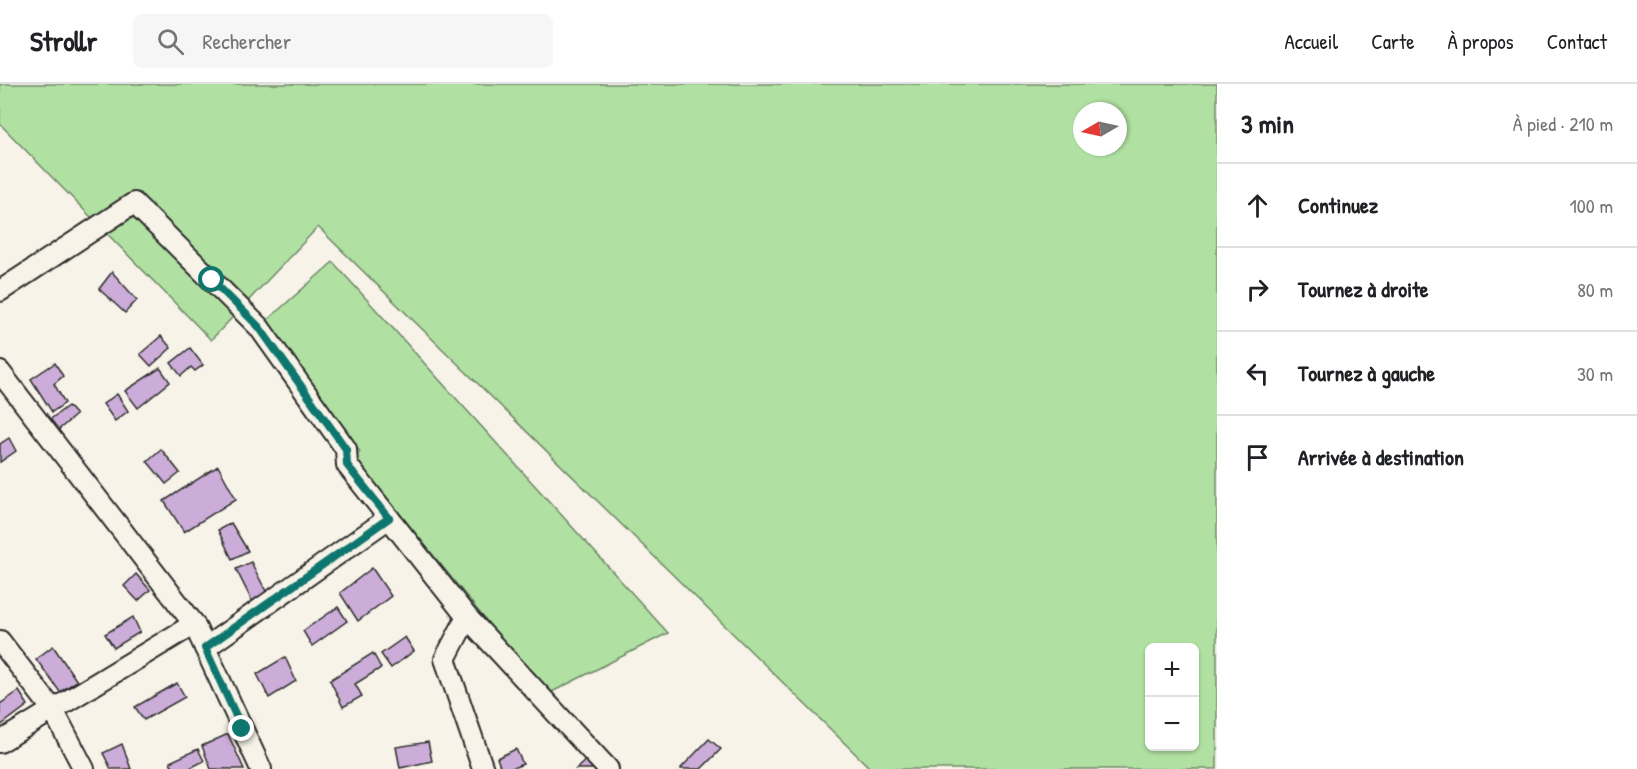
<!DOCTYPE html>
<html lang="fr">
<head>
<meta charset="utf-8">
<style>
	:root { --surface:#fff; --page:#f6f6f6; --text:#202124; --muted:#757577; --line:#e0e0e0 }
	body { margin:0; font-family:"Patrick Hand",sans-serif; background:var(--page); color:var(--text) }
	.controls { position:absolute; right:18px; bottom:18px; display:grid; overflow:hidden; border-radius:9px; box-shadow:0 2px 4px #0004 }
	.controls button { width:54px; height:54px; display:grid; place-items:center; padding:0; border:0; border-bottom:2px solid var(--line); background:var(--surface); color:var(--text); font:30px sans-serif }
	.compass { position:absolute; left:1073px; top:18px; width:54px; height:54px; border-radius:50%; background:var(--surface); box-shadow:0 2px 4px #0004; rotate:261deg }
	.stop { position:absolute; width:18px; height:18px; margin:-14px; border:4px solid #0f766e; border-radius:50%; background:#fff }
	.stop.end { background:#0f766e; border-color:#fff; box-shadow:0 2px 6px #0008 }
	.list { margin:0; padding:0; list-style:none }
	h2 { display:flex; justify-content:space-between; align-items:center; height:78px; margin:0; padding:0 24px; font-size:26px }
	h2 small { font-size:20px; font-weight:400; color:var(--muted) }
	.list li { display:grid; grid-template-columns:39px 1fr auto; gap:18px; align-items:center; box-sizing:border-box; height:84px; padding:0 24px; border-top:2px solid var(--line) }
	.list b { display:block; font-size:22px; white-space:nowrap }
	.list em { font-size:20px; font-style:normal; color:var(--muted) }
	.icon { flex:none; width:33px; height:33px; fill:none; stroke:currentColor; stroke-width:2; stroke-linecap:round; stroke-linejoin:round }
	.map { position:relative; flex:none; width:1217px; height:685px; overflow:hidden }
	header { display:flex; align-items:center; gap:36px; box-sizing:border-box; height:84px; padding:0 30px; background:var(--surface); border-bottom:2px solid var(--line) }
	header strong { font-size:28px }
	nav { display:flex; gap:33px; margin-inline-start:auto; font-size:21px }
	.search { width:420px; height:54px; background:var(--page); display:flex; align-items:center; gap:15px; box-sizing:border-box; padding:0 21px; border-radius:9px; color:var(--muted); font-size:22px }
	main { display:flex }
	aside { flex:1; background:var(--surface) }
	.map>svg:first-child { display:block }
	.green { fill:#b0e1a2; stroke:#6e8666; stroke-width:1.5; fill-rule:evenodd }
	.building { fill:#ccadd9; stroke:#2b2b2b; stroke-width:1.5 }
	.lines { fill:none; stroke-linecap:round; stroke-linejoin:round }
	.minor-casing { stroke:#2b2b2b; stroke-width:24 }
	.minor { stroke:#f7f3e8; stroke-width:20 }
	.route { stroke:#0f766e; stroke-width:8 }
</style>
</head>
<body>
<header>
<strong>Strollr</strong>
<div class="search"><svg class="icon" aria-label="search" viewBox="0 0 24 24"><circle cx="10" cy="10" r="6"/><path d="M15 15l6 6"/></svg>Rechercher</div>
<nav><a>Accueil</a><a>Carte</a><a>À propos</a><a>Contact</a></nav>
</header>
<main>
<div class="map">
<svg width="1217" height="685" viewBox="0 0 1217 685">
	<rect width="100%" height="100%" fill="#f7f3e8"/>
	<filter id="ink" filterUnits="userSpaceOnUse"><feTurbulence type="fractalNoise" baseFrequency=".0167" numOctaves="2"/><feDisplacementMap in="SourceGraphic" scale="12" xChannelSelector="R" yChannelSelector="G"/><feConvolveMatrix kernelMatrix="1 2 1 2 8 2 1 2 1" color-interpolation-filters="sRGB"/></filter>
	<g filter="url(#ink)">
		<g class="green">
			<path d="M0 0H1217V685H871L318 143 211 256 0 40ZM1082 27H1118V63H1082ZM1150 564H1194V662H1150Z"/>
			<polygon points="333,178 668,549 546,611 355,374 360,368 266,237"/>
		</g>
		<g class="building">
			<polygon points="112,188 137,216 125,229 99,205"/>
			<polygon points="161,252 171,264 151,282 140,270"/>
			<polygon points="190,264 203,281 195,287 191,283 181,292 171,279"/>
			<polygon points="55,279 63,292 54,300 65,319 52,328 31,295"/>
			<polygon points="160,284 170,298 138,324 125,307"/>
			<polygon points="117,310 128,327 115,337 103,320"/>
			<polygon points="68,322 76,331 57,347 48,337"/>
			<polygon points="9,354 16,367 0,378 0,360"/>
			<polygon points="161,365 180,389 166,400 147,377"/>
			<polygon points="218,382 236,415 184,448 164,417"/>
			<polygon points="231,439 248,467 232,475 218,446"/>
			<polygon points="251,478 271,517 255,523 236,485"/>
			<polygon points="372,484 391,512 358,537 340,509"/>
			<polygon points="136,490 150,506 138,517 124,502"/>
			<polygon points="338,523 347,537 312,562 303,547"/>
			<polygon points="133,533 140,548 114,564 105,550"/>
			<polygon points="405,553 414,567 391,584 381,570"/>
			<polygon points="53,562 77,597 60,608 36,575"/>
			<polygon points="373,569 381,584 355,600 362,612 343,623 330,596"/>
			<polygon points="285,573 296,597 269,614 257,590"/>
			<polygon points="177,599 185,613 144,636 135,623"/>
			<polygon points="19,607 28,621 0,642 0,620"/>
			<polygon points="228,650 244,685 211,685 202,662"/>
			<polygon points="709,655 721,665 701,685 681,685 681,684"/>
			<polygon points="428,658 432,677 400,684 396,663"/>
			<polygon points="122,660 131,685 111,685 103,669"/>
			<polygon points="198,665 204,677 188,685 174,685 170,678"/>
			<polygon points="516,665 523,680 510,685 501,685 497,674"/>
			<polygon points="587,675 597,685 576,685"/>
		</g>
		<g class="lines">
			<defs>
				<g id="minor">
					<polyline points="0,207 134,119 259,243 346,365 347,381 467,533 608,685"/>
					<polyline points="0,288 194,540 261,685"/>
					<polyline points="467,533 445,575 483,685"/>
					<polyline points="0,557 53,626 84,685"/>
					<polyline points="205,564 389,434"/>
					<polyline points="0,658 194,540"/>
				</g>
			</defs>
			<use href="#minor" class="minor-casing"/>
			<use href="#minor" class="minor"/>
		</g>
	</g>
	<g class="lines" filter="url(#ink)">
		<polyline class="route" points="212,196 259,243 346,365 347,381 389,434 205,564 242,645"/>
	</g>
</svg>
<div class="controls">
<button>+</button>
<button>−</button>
</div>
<svg class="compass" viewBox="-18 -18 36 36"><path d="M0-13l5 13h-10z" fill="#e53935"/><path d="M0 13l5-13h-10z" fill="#757577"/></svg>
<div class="stop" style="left:212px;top:196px"></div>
<div class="stop end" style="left:242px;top:645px"></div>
</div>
<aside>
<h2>3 min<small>À pied · 210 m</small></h2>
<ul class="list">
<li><svg class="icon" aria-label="ahead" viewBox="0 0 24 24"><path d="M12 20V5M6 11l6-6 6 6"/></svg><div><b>Continuez</b></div><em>100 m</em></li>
<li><svg class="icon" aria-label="right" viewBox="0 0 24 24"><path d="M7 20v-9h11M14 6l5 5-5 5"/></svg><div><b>Tournez à droite</b></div><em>80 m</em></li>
<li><svg class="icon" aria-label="left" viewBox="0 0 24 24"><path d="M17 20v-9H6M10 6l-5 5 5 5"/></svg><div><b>Tournez à gauche</b></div><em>30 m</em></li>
<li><svg class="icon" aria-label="arrive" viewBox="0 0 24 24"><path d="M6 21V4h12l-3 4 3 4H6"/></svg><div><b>Arrivée à destination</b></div></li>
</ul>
</aside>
</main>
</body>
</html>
